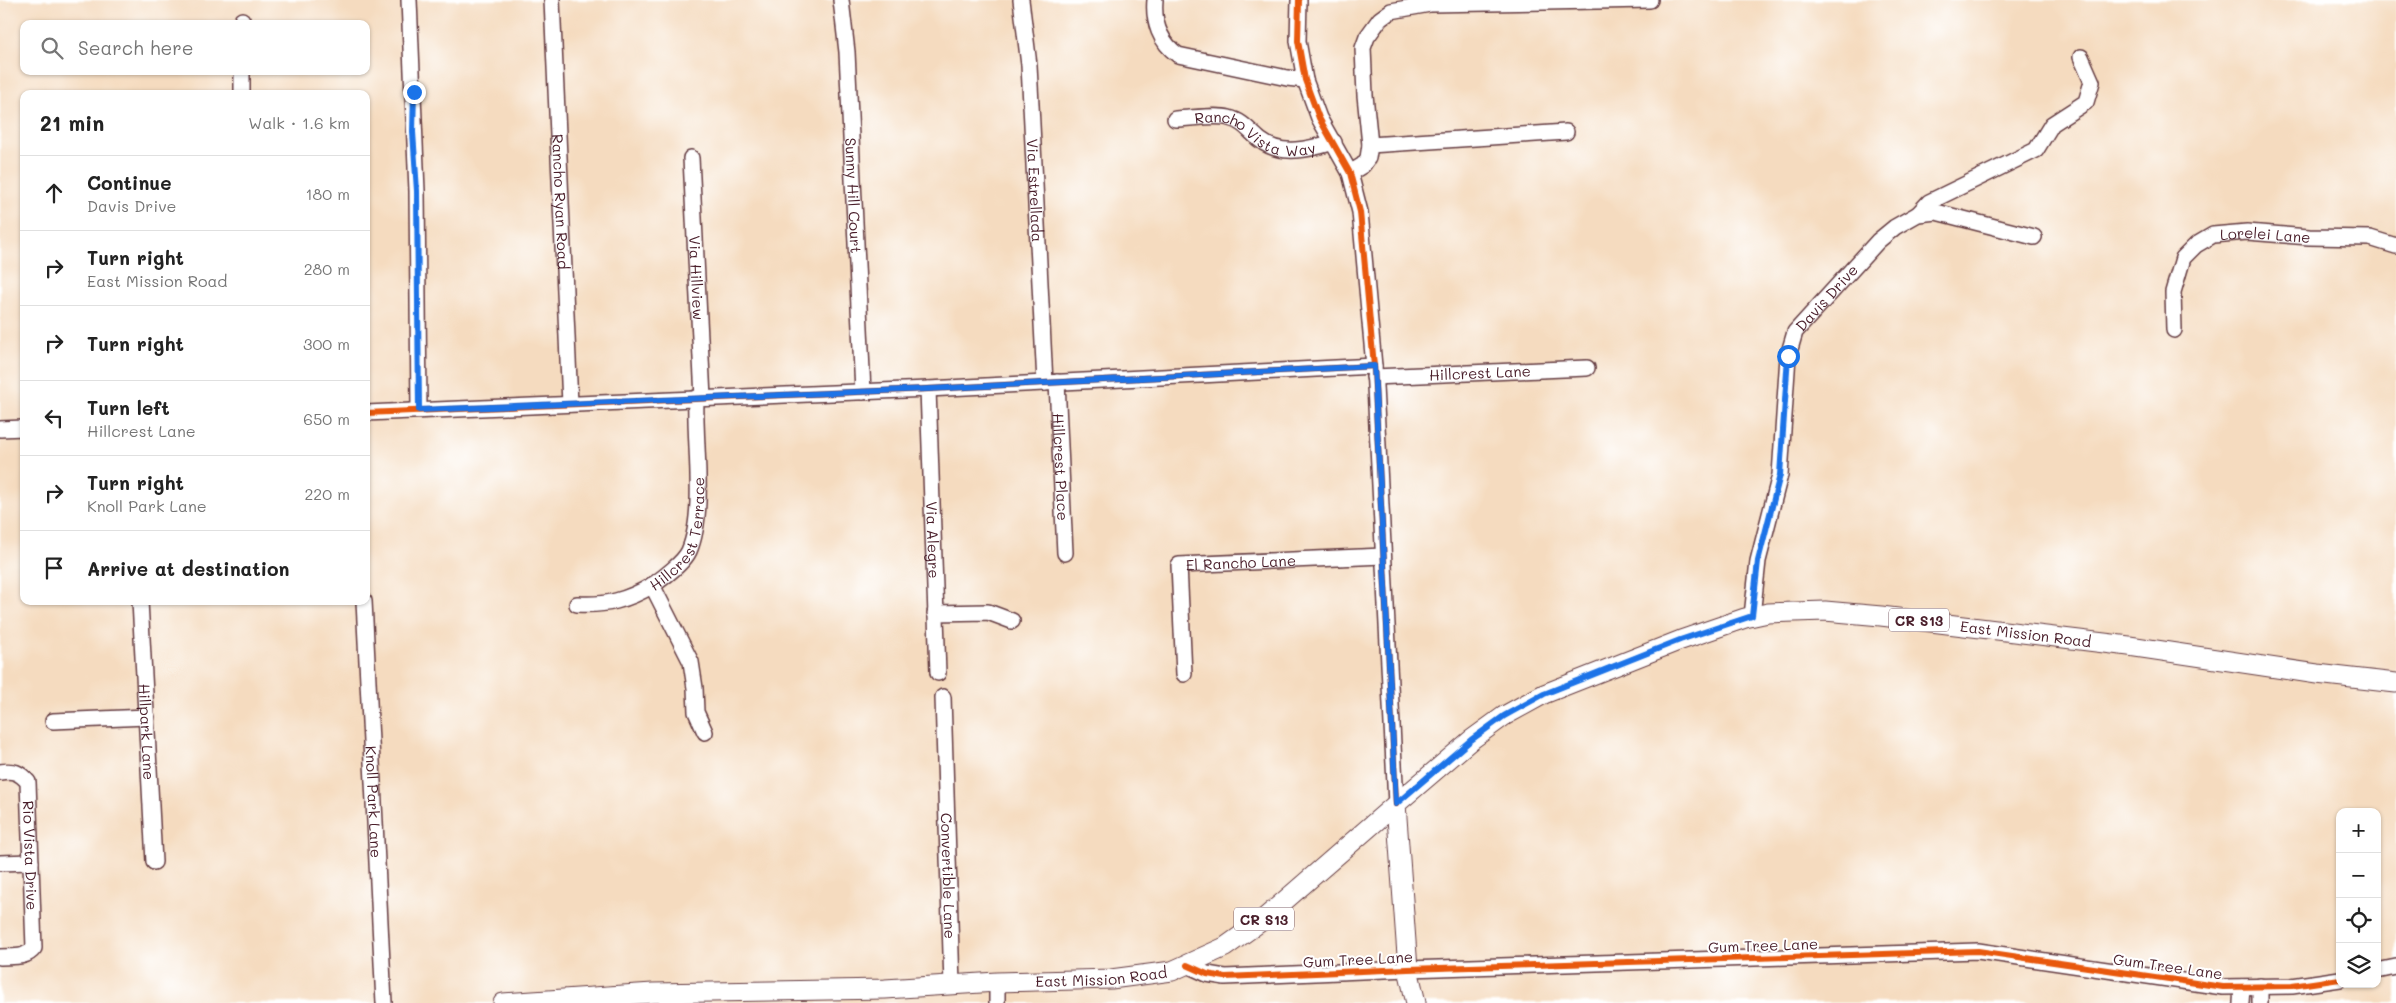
<!DOCTYPE html>
<html lang="en">
<head>
<meta charset="utf-8">
<style>
	:root { --surface:#fff; --page:#f6f6f6; --text:#222; --muted:#767676; --line:#e0e0e0 }
	body { margin:0; font-family:Mali,sans-serif; background:var(--page); color:var(--text) }
	.controls { position:absolute; right:15px; bottom:15px; display:grid; overflow:hidden; border-radius:10px; box-shadow:0 1px 4px #0004 }
	.controls button { width:45px; height:45px; display:grid; place-items:center; padding:0; border:0; border-bottom:1px solid var(--line); background:var(--surface); color:var(--text); font:25px sans-serif }
	.stop { position:absolute; width:15px; height:15px; margin:-11px; border:4px solid #1a73e8; border-radius:50%; background:#fff }
	.stop.end { background:#1a73e8; border-color:#fff; box-shadow:0 1px 5px #0008 }
	.list { margin:0; padding:0; list-style:none }
	h2 { display:flex; justify-content:space-between; align-items:center; height:65px; margin:0; padding:0 20px; font-size:21px }
	h2 small { font-size:16px; font-weight:400; color:var(--muted) }
	.list li { display:grid; grid-template-columns:32px 1fr auto; gap:15px; align-items:center; box-sizing:border-box; height:75px; padding:0 20px; border-top:1px solid var(--line) }
	.list b { display:block; font-size:19px; white-space:nowrap }
	.list p { margin:0; font-size:16px; white-space:nowrap; color:var(--muted) }
	.list em { font-size:16px; font-style:normal; color:var(--muted) }
	.icon { flex:none; width:28px; height:28px; fill:none; stroke:currentColor; stroke-width:2; stroke-linecap:round; stroke-linejoin:round }
	.map { position:relative; flex:none; width:2396px; height:1003px; overflow:hidden }
	.search { position:absolute; background:var(--surface); box-shadow:0 1px 4px #0004; left:20px; top:20px; width:350px; height:55px; display:flex; align-items:center; gap:12px; box-sizing:border-box; padding:0 18px; border-radius:10px; color:var(--muted); font-size:19px }
	.panel { position:absolute; background:var(--surface); box-shadow:0 1px 4px #0004; left:20px; top:90px; width:350px; height:515px; border-radius:10px }
	.map>svg:first-child { display:block }
	.lines { fill:none; stroke-linecap:round; stroke-linejoin:round }
	.minor-casing { stroke:#643b41; stroke-width:18 }
	.major-casing { stroke:#643b41; stroke-width:21 }
	.minor { stroke:#fff; stroke-width:15 }
	.major { stroke:#fff; stroke-width:19 }
	.cycleway-casing { stroke:#fff; stroke-width:9 }
	.cycleway { stroke:#e8590c; stroke-width:6 }
	.route { stroke:#1a73e8; stroke-width:6 }
	.labels { text-anchor:middle; dominant-baseline:central; stroke-width:4; stroke-linejoin:round; paint-order:stroke }
	.shield { fill:#fff; stroke:#80626b; stroke-width:1 }
	.shield-label { font-size:14px; font-weight:bold; fill:#4a1f2b }
	.street-label { font-size:15px; fill:#4a1f2b; stroke:#fff }
</style>
</head>
<body>
<div class="map">
<svg width="2396" height="1003" viewBox="0 0 2396 1003">
	<rect width="100%" height="100%" fill="#fff"/>
	<filter id="ink" filterUnits="userSpaceOnUse"><feTurbulence type="fractalNoise" baseFrequency=".02" numOctaves="2"/><feDisplacementMap in="SourceGraphic" scale="10" xChannelSelector="R" yChannelSelector="G"/><feConvolveMatrix kernelMatrix="1 2 1 2 8 2 1 2 1" color-interpolation-filters="sRGB"/></filter>
	<filter id="wash" filterUnits="userSpaceOnUse"><feTurbulence type="fractalNoise" baseFrequency=".0096" numOctaves="4" result="noise"/><feDisplacementMap in="SourceGraphic" scale="20" xChannelSelector="R" yChannelSelector="G"/><feGaussianBlur stdDeviation="1.12" result="paint"/><feColorMatrix in="noise" values="0 0 0 0 0 0 0 0 0 0 0 0 0 0 0 0 0 1.4 0 .05"/><feComposite in="paint" operator="in"/></filter>
	<g filter="url(#wash)">
		<rect width="100%" height="100%" fill="#f5dbbf"/>
	</g>
	<g filter="url(#ink)">
		<g class="lines">
			<defs>
				<g id="minor">
					<polyline points="409,0 417,191 419,410"/>
					<path id="s1" d="M552 0 570 404"/>
					<path id="s2" d="M841 0 847 52 863 392"/>
					<path id="s3" d="M1021 0 1029 65 1045 383"/>
					<path d="M1155 0C1153 22 1160 42 1178 55L1287 78 1305 80"/>
					<polyline points="1299,0 1298,41 1305,80 1319,118 1350,173 1360,212 1374,366 1396,804"/>
					<polyline points="242,20 242,24"/>
					<polyline points="242,71 242,94"/>
					<path id="s4" d="M1175 119C1190 119 1216 114 1229 118 1243 121 1250 132 1260 140 1281 157 1310 149 1334 142"/>
					<polyline points="1370,145 1566,132"/>
					<path id="s5" d="M691 158 703 398"/>
					<polyline points="1350,173 1363,165 1368,158 1370,145 1365,95 1363,48 1367,37 1380,19 1391,11 1430,4 1650,0"/>
					<polyline points="1918,214 1929,202 2036,150 2052,124 2086,102 2092,82 2081,57"/>
					<path id="s6" d="M2174 330 2173 292 2183 258 2196 245 2213 235 2247 232 2309 237 2370 238 2396 246"/>
					<path id="s7" d="M1374 377 1587 368"/>
					<path id="s8" d="M1057 382 1065 553"/>
					<path id="s9" d="M928 389 938 673"/>
					<polyline points="366,413 928,389 1374,366"/>
					<polyline points="0,429 24,428"/>
					<polyline points="652,585 691,662 695,688 696,712 705,732"/>
					<path id="s10" d="M140 601 154 862"/>
					<path id="s11" d="M364 601 384 1003"/>
					<path id="s12" d="M577 604C606 606 628 600 653 585 663 578 684 562 689 551 706 512 694 442 696 398"/>
					<polyline points="935,613 988,612 1012,621"/>
					<path id="s13" d="M1752 616 1758 561 1780 475 1788 356 1795 332 1878 241 1895 227 1918 214 1936 212 2034 237"/>
					<path id="s14" d="M1184 674 1179 565 1383 556"/>
					<path id="s15" d="M943 697 952 985"/>
					<polyline points="53,721 147,717"/>
					<path id="s16" d="M0 772C14 770 19 772 28 782L34 948C26 959 12 956 0 957"/>
					<polyline points="0,863 31,862"/>
					<polyline points="1187,965 1207,974 1225,977 1408,969 1978,951 2223,987 2292,986 2340,979"/>
					<polyline points="2377,971 2396,967"/>
					<polyline points="2260,986 2260,1003"/>
					<polyline points="997,1003 997,982"/>
					<polyline points="2241,1003 2242,987"/>
				</g>
				<g id="major">
					<polyline points="1396,804 1408,969 1416,1003"/>
					<path id="s17" d="M503 1003 653 993 885 989 997 982 1111 979 1172 971 1225 947 1260 922 1396 804 1471 740 1504 716 1544 694 1681 640 1745 618 1768 613 1825 611 1881 616 2129 646 2317 674 2396 683"/>
				</g>
			</defs>
			<use href="#minor" class="minor-casing"/>
			<use href="#major" class="major-casing"/>
			<use href="#minor" class="minor"/>
			<use href="#major" class="major"/>
			<defs>
				<g id="cycleway">
					<polyline points="1299,0 1298,41 1305,80 1319,118 1350,173 1360,212 1374,366 1396,804"/>
					<polyline points="366,413 928,389 1374,366"/>
					<polyline points="1187,965 1207,974 1225,977 1408,969 1978,951 2223,987 2292,986 2340,979"/>
				</g>
			</defs>
			<use href="#cycleway" class="cycleway-casing"/>
			<use href="#cycleway" class="cycleway"/>
		</g>
	</g>
	<g class="lines" filter="url(#ink)">
		<polyline class="route" points="414,92 413,132 417,191 419,410 928,389 1374,366 1396,804 1471,740 1504,716 1544,694 1680,640 1752,616 1758,561 1780,475 1788,356"/>
	</g>
	<g class="labels">
		<g class="shield">
			<rect x="1889" y="608.5" width="60" height="23" rx="4"/>
			<rect x="1234" y="907.5" width="60" height="23" rx="4"/>
		</g>
		<g class="shield-label">
			<text x="1919" y="620">CR S13</text>
			<text x="1264" y="919">CR S13</text>
		</g>
		<g class="street-label">
			<text stroke="none"><textPath href="#s4" startOffset="85">Rancho Vista Way</textPath></text>
			<text stroke="none"><textPath href="#s3" startOffset="191">Via Estrellada</textPath></text>
			<text stroke="none"><textPath href="#s2" startOffset="196">Sunny Hill Court</textPath></text>
			<text stroke="none"><textPath href="#s1" startOffset="202">Rancho Ryan Road</textPath></text>
			<text stroke="none"><textPath href="#s6" startOffset="164">Lorelei Lane</textPath></text>
			<text stroke="none"><textPath href="#s5" startOffset="120">Via Hillview</textPath></text>
			<text stroke="none"><textPath href="#s13" startOffset="335">Davis Drive</textPath></text>
			<text stroke="none"><textPath href="#s7" startOffset="106">Hillcrest Lane</textPath></text>
			<text stroke="none"><textPath href="#s8" startOffset="85">Hillcrest Place</textPath></text>
			<text stroke="none"><textPath href="#s12" startOffset="141">Hillcrest Terrace</textPath></text>
			<text stroke="none"><textPath href="#s9" startOffset="151">Via Alegre</textPath></text>
			<text stroke="none"><textPath href="#s14" startOffset="171">El Rancho Lane</textPath></text>
			<text stroke="none"><textPath href="#s17" startOffset="1634">East Mission Road</textPath></text>
			<text stroke="none"><textPath href="#s10" startOffset="131">Hillpark Lane</textPath></text>
			<text stroke="none"><textPath href="#s11" startOffset="201">Knoll Park Lane</textPath></text>
			<text stroke="none"><textPath href="#s16" startOffset="105">Rio Vista Drive</textPath></text>
			<text stroke="none"><textPath href="#s15" startOffset="179">Convertible Lane</textPath></text>
			<text transform="translate(1763 945) rotate(-2)">Gum Tree Lane</text>
			<text transform="translate(1358 959) rotate(-3)">Gum Tree Lane</text>
			<text transform="translate(2168 966) rotate(8)">Gum Tree Lane</text>
			<text stroke="none"><textPath href="#s17" startOffset="599">East Mission Road</textPath></text>
		</g>
	</g>
</svg>
<div class="controls">
<button>+</button>
<button>−</button>
<button><svg class="icon" aria-label="locate" viewBox="0 0 24 24"><circle cx="12" cy="12" r="6"/><path d="M12 2v4M12 18v4M2 12h4M18 12h4"/></svg></button>
<button><svg class="icon" aria-label="layers" viewBox="0 0 24 24"><path d="M12 4l9 5-9 5-9-5zM3 14l9 5 9-5"/></svg></button>
</div>
<div class="stop" style="left:1788px;top:356px"></div>
<div class="stop end" style="left:414px;top:92px"></div>
<div class="search"><svg class="icon" aria-label="search" viewBox="0 0 24 24"><circle cx="10" cy="10" r="6"/><path d="M15 15l6 6"/></svg>Search here</div>
<section class="panel">
<h2>21 min<small>Walk · 1.6 km</small></h2>
<ul class="list">
<li><svg class="icon" aria-label="ahead" viewBox="0 0 24 24"><path d="M12 20V5M6 11l6-6 6 6"/></svg><div><b>Continue</b><p>Davis Drive</p></div><em>180 m</em></li>
<li><svg class="icon" aria-label="right" viewBox="0 0 24 24"><path d="M7 20v-9h11M14 6l5 5-5 5"/></svg><div><b>Turn right</b><p>East Mission Road</p></div><em>280 m</em></li>
<li><svg class="icon" aria-label="right" viewBox="0 0 24 24"><path d="M7 20v-9h11M14 6l5 5-5 5"/></svg><div><b>Turn right</b></div><em>300 m</em></li>
<li><svg class="icon" aria-label="left" viewBox="0 0 24 24"><path d="M17 20v-9H6M10 6l-5 5 5 5"/></svg><div><b>Turn left</b><p>Hillcrest Lane</p></div><em>650 m</em></li>
<li><svg class="icon" aria-label="right" viewBox="0 0 24 24"><path d="M7 20v-9h11M14 6l5 5-5 5"/></svg><div><b>Turn right</b><p>Knoll Park Lane</p></div><em>220 m</em></li>
<li><svg class="icon" aria-label="arrive" viewBox="0 0 24 24"><path d="M6 21V4h12l-3 4 3 4H6"/></svg><div><b>Arrive at destination</b></div></li>
</ul>
</section>
</div>
</body>
</html>
